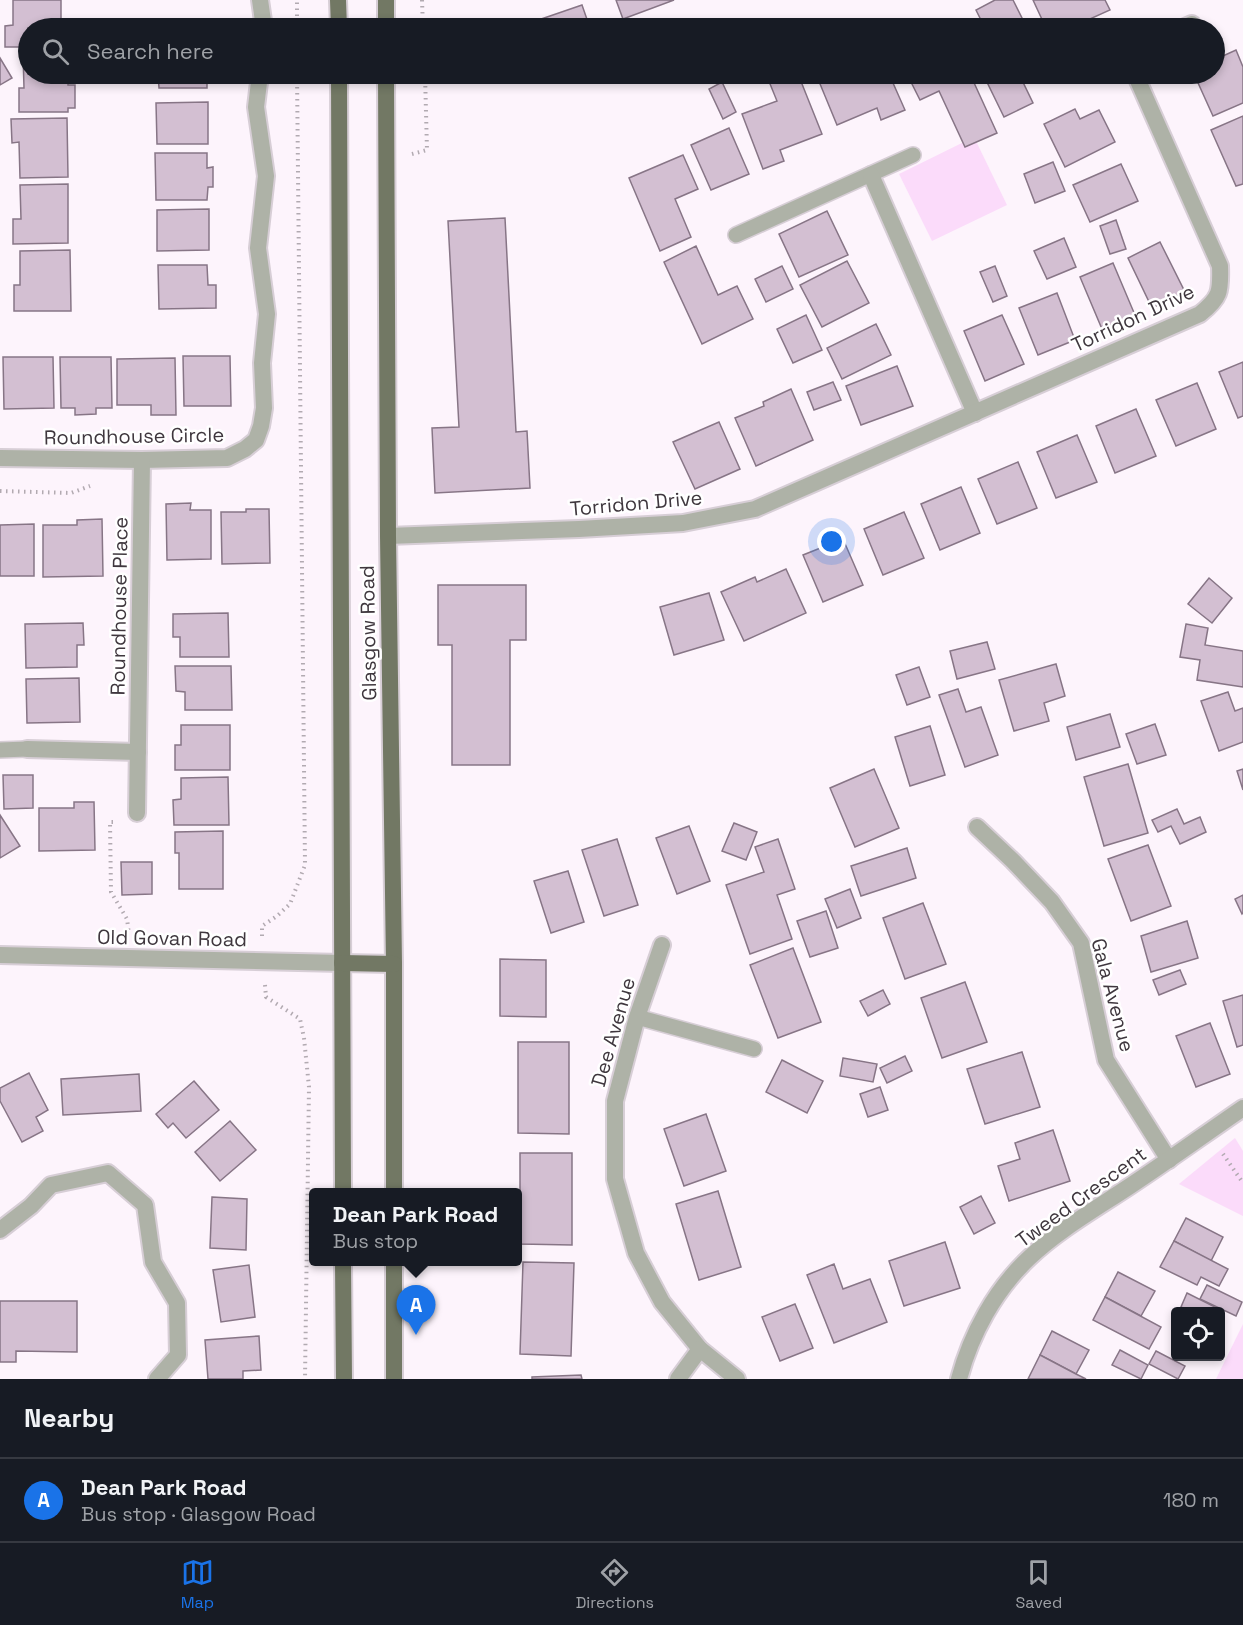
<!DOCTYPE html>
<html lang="en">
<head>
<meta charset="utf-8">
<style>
	:root { --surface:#171b24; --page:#20242c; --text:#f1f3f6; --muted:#9ea1a6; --line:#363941; --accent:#1a73e8 }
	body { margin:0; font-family:"Space Grotesk",sans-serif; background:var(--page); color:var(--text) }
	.controls { position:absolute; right:18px; bottom:18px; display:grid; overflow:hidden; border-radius:6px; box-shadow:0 3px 9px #0003 }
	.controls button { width:54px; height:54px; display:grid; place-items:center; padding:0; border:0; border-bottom:2px solid var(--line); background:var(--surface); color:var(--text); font:30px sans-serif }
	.you { position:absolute; left:832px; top:542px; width:21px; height:21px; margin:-15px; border:4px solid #fff; border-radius:50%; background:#1a73e8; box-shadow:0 0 0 9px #1a73e833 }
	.badge { display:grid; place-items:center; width:39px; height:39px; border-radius:50%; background:var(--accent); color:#fff; font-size:20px; font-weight:700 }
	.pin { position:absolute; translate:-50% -50px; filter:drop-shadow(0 2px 3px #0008) }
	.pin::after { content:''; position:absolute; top:32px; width:21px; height:18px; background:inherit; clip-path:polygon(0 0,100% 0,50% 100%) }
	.popup { position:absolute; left:309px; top:1188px; width:213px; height:78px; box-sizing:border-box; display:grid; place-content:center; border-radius:6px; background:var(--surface); filter:drop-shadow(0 2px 4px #0005); font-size:20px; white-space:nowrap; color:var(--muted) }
	.popup b { font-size:22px; color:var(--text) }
	.popup::after { content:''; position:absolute; left:50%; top:100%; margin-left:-12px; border:12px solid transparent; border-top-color:var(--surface) }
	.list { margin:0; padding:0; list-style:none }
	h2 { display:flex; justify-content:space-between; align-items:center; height:78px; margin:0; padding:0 24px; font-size:26px }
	h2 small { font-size:20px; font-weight:400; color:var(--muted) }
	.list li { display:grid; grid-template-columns:39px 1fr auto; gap:18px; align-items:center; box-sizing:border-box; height:84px; padding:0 24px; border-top:2px solid var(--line) }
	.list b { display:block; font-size:22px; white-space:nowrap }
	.list p { margin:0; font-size:20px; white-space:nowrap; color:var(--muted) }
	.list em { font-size:20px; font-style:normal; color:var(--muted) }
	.icon { flex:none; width:33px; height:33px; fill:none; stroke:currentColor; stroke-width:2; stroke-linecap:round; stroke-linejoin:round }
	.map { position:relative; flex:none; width:1243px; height:1379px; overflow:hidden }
	.search { position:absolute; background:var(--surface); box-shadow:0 3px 9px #0003; left:18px; right:18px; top:18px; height:66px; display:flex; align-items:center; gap:15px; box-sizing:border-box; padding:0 21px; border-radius:33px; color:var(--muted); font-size:22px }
	.sheet { height:162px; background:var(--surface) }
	nav { display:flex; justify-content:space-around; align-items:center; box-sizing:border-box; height:84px; border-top:2px solid var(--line); background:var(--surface); font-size:16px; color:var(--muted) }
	nav a { display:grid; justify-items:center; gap:3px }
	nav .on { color:var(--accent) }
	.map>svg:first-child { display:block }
	.green { fill:#fbdbfa }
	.building { fill:#d3bfd2; stroke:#877586; stroke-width:1.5 }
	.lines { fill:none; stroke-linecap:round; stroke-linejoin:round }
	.service-casing { stroke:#d7ced6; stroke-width:18 }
	.minor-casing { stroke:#d7ced6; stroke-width:20 }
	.tertiary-casing { stroke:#d7ced6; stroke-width:20 }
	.primary-casing { stroke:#d7ced6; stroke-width:20 }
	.path { stroke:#b2aab1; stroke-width:4; stroke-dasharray:1.5 4.5; stroke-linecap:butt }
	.service { stroke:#aeb2a7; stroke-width:15 }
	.minor { stroke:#aeb2a7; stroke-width:16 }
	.tertiary { stroke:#aeb2a7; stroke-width:16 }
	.primary { stroke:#727864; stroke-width:16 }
	.labels { text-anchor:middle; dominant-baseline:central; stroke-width:5; stroke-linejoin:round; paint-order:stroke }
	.street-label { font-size:20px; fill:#3f373e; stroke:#fff }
</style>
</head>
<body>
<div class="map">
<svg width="1243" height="1379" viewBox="0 0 1243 1379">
	<rect width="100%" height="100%" fill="#fdf4fc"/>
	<g class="green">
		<polygon points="974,137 1007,205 932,241 899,174"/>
		<polygon points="1235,1138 1243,1151 1243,1216 1179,1184"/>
		<polygon points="1243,1324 1243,1379 1216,1379"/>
	</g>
	<g class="building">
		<polygon points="13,0 61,0 61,28 28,28 28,47 5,47 5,26 13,25"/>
		<polygon points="616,0 674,0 623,19"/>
		<polygon points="995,0 1013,0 1027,28 985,28 976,10"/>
		<polygon points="1033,0 1105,0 1110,10 1070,28 1046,28"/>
		<polygon points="582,5 590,28 515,28"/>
		<polygon points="148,23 177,23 177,28 149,28"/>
		<polygon points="1236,50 1243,67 1243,103 1213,116 1194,74 1214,74 1214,60"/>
		<polygon points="23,53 28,53 28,74 68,74 68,85 75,85 75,108 68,108 68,112 19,112 19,88 24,88"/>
		<polygon points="0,58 12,78 0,85"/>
		<polygon points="158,74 207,74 207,88 159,88"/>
		<polygon points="766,74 798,74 822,134 780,150 784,161 763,169 742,114 777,101"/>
		<polygon points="832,74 889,74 905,110 881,120 877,108 837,125 818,79"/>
		<polygon points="907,74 970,74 997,133 965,147 939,91 920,100"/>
		<polygon points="983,74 1019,74 1033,103 1004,117"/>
		<polygon points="722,82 736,112 723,119 709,89"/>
		<polygon points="208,102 208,144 157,144 156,103"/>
		<polygon points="1075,109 1080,119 1099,110 1115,142 1065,167 1044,124"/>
		<polygon points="1243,116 1243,184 1236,186 1211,130"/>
		<polygon points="67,118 68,177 20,178 19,142 12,143 11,119"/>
		<polygon points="729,128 749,174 711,190 691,145"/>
		<polygon points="155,153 207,153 207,168 213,167 213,187 208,187 207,200 156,200"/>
		<polygon points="683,155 698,189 675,199 691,237 660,251 629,178"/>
		<polygon points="1053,162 1065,191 1035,203 1024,174"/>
		<polygon points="1121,164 1138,201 1090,222 1073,185"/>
		<polygon points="68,184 68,243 13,244 13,219 21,219 20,185"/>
		<polygon points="209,209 209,250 157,251 157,210"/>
		<polygon points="827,211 848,255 799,277 779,234"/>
		<polygon points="505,218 516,432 527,431 530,488 435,493 432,428 459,427 448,221"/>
		<polygon points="1116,220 1126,249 1110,254 1100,226"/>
		<polygon points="1064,238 1076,267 1047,279 1034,251"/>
		<polygon points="1160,242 1185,292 1152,308 1128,258"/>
		<polygon points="696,246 718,295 737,286 753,319 702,344 664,262"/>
		<polygon points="70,250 71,311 14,311 14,285 20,285 20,251"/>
		<polygon points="847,261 869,303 822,327 800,285"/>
		<polygon points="1113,263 1135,315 1102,329 1080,277"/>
		<polygon points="158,265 207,265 208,285 216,285 216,308 159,309"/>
		<polygon points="782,266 793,289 766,302 755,279"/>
		<polygon points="995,266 1007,296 993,302 980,272"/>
		<polygon points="1057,293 1075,340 1038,355 1019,308"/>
		<polygon points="806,315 822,350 793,363 777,329"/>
		<polygon points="1002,315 1024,364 985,381 964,331"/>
		<polygon points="876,324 891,355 842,379 827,348"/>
		<polygon points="183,356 230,356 231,406 184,406"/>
		<polygon points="3,357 53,357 54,408 4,409"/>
		<polygon points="60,357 111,357 112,408 96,408 96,414 75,415 75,408 61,408"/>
		<polygon points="175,358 176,415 151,415 151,405 117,405 117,359"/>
		<polygon points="1243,362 1243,416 1238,418 1219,372"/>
		<polygon points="897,366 913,406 861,425 846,386"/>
		<polygon points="833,382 841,400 814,410 807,392"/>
		<polygon points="1197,383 1216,429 1176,446 1156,400"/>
		<polygon points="791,389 813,440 756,466 735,418 764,406 763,402"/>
		<polygon points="1136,409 1156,456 1115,473 1096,426"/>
		<polygon points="719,422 740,469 695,489 673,442"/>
		<polygon points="1077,435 1097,482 1056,498 1037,452"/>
		<polygon points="1018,462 1037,508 997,524 978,479"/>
		<polygon points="961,487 980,533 940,550 921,504"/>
		<polygon points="191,503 190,510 211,510 211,559 167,560 166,504"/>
		<polygon points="246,509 269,509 270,563 222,564 221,512 246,512"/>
		<polygon points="904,512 924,558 883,575 864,529"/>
		<polygon points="102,519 103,576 43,577 43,525 77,525 77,520"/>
		<polygon points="34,524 34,576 0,576 0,525"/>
		<polygon points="843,539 863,585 823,602 803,555"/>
		<polygon points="786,569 806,613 744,641 721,592 755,577 757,582"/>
		<polygon points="1209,578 1232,598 1212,623 1188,604"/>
		<polygon points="438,585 526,585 526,640 510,640 510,765 452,765 452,645 438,645"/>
		<polygon points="709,593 724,640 674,655 660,607"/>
		<polygon points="228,613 229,657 180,657 180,637 173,637 173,614"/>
		<polygon points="83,623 84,645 77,645 77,667 26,668 25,624"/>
		<polygon points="1186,624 1208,628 1205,645 1243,651 1243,687 1197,680 1200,660 1180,657"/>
		<polygon points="987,642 995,669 957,679 950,651"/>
		<polygon points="1056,664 1065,696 1044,703 1049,721 1014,731 999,680"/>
		<polygon points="175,666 231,666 232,710 185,710 185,692 176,691"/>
		<polygon points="919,667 930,697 907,705 896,675"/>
		<polygon points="79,678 80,722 27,723 26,679"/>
		<polygon points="958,689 966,712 981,707 998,755 965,767 939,695"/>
		<polygon points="1228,692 1235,711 1243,708 1243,742 1219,751 1201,701"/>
		<polygon points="1110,714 1120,747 1076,760 1067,727"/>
		<polygon points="1155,724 1166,755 1137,764 1126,734"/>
		<polygon points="181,725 230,725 230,770 175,770 175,745 181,745"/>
		<polygon points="930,726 945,775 910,786 895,737"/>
		<polygon points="1128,764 1148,833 1104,846 1084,777"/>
		<polygon points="874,769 899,828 855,847 830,788"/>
		<polygon points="1243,769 1243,790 1237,771"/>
		<polygon points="3,775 33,775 33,808 4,809"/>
		<polygon points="228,777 229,825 174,825 173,800 181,799 181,778"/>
		<polygon points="74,802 94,802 95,850 39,851 39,808 74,808"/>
		<polygon points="1177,809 1184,824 1200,817 1206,832 1180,844 1171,826 1158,832 1152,820"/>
		<polygon points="0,815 20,846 0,858"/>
		<polygon points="734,823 757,832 746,860 722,851"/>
		<polygon points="689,826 710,881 677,894 656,838"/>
		<polygon points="223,831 223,889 179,889 179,853 175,853 175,832"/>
		<polygon points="617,839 638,905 604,916 582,850"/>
		<polygon points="778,839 795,889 777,895 792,939 750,954 726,885 764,872 755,847"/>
		<polygon points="1148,845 1171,906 1131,921 1108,859"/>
		<polygon points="907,848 916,878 861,896 851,866"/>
		<polygon points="121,862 152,862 152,894 122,895"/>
		<polygon points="568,871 584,922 551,933 534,881"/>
		<polygon points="850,889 861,918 837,928 825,899"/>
		<polygon points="1243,895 1243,913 1242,914 1235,899"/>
		<polygon points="923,903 946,964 905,979 883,918"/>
		<polygon points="826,911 838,948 810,957 797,921"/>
		<polygon points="1187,921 1198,958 1151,972 1141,936"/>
		<polygon points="793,948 821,1022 778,1038 750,965"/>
		<polygon points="500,959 546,960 546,1017 500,1016"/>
		<polygon points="1180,970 1186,984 1159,995 1153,980"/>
		<polygon points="965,982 987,1042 942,1058 921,998"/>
		<polygon points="883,990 890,1004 868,1016 860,1001"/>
		<polygon points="1243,995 1243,1045 1237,1047 1223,1001"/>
		<polygon points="1210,1023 1230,1074 1196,1087 1176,1036"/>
		<polygon points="518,1042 569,1042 569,1134 518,1133"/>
		<polygon points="1022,1052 1040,1107 985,1124 967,1069"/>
		<polygon points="905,1056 912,1071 887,1083 880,1068"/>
		<polygon points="843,1058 877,1064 873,1082 840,1076"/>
		<polygon points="782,1060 823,1081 807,1113 766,1092"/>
		<polygon points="29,1073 48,1110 36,1117 43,1131 22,1142 0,1101 0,1088"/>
		<polygon points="139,1074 141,1111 63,1115 61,1079"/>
		<polygon points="194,1081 219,1110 186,1138 173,1123 168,1128 156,1114"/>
		<polygon points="880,1087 888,1110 868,1117 860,1094"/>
		<polygon points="706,1114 726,1171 684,1186 664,1129"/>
		<polygon points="230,1121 256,1150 220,1181 195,1152"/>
		<polygon points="1053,1130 1070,1181 1009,1201 998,1166 1020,1159 1015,1143"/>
		<polygon points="520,1153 572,1153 572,1245 520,1244"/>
		<polygon points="718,1191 741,1267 699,1280 676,1204"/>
		<polygon points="981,1196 995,1223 974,1234 960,1207"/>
		<polygon points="212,1197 247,1199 246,1250 210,1248"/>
		<polygon points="1186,1218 1223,1237 1211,1261 1174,1241"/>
		<polygon points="1174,1241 1228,1269 1219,1286 1201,1277 1197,1285 1160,1267"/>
		<polygon points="945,1242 960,1288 904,1306 889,1261"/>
		<polygon points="523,1262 574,1263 571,1356 520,1354"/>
		<polygon points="834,1264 843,1289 870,1279 887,1322 834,1343 807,1275"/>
		<polygon points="249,1265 255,1317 221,1322 213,1270"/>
		<polygon points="1118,1272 1155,1291 1141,1316 1105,1297"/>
		<polygon points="1207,1285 1242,1302 1236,1316 1200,1299"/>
		<polygon points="1187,1293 1215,1307 1213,1312 1191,1312 1181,1307"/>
		<polygon points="1105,1297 1161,1327 1149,1349 1093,1320"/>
		<polygon points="0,1301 77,1301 77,1352 16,1351 16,1362 0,1362"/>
		<polygon points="795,1304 813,1348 780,1361 762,1317"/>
		<polygon points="1052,1331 1089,1350 1076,1374 1040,1355"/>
		<polygon points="259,1336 261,1370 243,1371 243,1379 208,1379 205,1340"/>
		<polygon points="1120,1350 1148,1365 1141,1379 1112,1365"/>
		<polygon points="1156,1351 1185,1366 1178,1379 1149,1364"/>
		<polygon points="1040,1355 1076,1374 1086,1379 1028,1379"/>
		<polygon points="581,1375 582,1379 532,1379 532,1377"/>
	</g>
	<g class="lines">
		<defs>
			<g id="service">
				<polyline points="736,235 913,155"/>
				<polyline points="0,750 27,749"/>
				<polyline points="637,1017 754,1049"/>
			</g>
			<g id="minor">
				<polyline points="260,0 264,28"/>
				<polyline points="1183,28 1192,24"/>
				<polyline points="871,175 975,413"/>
				<polyline points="0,458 142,460 227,458 245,449 256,440 261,426 264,408 262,363 267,314 258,248 266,176 256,107 260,74"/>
				<path d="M388 536 579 529 683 523 755 509 1200 314C1220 298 1221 292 1220 266L1135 74"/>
				<polyline points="27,749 138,752"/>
				<polyline points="137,813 142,460"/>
				<polyline points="977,827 1013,861 1052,902 1081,943 1106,1060 1169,1160"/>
				<polyline points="662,945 637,1017 615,1101 615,1179 636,1253 662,1302 700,1349 737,1379"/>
				<polyline points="0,1230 31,1206 51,1185 108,1173 145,1205 153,1262 177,1303 178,1355 157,1379"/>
				<polyline points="678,1379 700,1349"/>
				<path d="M959 1379C971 1334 995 1290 1029 1258 1057 1231 1097 1208 1130 1186 1168 1161 1205 1134 1243 1108"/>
			</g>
			<polyline id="tertiary" points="0,955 342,963"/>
			<g id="primary">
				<polyline points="338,0 339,28"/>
				<polyline points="386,0 386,28"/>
				<polyline points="339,74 343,1192"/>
				<polyline points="386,74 388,536 394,964 394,1192"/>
				<polyline points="342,963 394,964"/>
				<polyline points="343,1262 344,1379"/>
				<polyline points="394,1379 394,1262"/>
			</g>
		</defs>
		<use href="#service" class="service-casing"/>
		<use href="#minor" class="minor-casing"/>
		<use href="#tertiary" class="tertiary-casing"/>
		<use href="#primary" class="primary-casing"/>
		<g class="path">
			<polyline points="422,0 423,28"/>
			<polyline points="297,28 297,0"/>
			<polyline points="412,154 427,150 425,74"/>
			<polyline points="0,491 71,493 90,486"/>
			<polyline points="113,822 110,822 111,892 127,919 129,934"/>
			<polyline points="262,936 262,926 277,916 290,904 305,865 297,74"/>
			<polyline points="265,985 266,997 300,1019 304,1038 309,1087 305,1379"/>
			<polyline points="1223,1154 1243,1183"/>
		</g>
		<use href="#service" class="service"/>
		<use href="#minor" class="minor"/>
		<use href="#tertiary" class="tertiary"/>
		<use href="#primary" class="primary"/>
	</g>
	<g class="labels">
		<g class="street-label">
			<text transform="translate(1133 318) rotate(-25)">Torridon Drive</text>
			<text transform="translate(134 436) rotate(-1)">Roundhouse Circle</text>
			<text transform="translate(636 503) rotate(-5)">Torridon Drive</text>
			<text transform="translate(119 606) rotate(-89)">Roundhouse Place</text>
			<text transform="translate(368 633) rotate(-91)">Glasgow Road</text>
			<text transform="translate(172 938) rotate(1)">Old Govan Road</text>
			<text transform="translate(1113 995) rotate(75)">Gala Avenue</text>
			<text transform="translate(613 1032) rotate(-74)">Dee Avenue</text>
			<text transform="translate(1081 1197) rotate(-36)">Tweed Crescent</text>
		</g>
	</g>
</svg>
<div class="controls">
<button><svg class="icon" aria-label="locate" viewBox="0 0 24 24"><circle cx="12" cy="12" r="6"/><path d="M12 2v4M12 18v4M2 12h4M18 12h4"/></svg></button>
</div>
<div class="you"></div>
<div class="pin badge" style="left:416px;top:1335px">A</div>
<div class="popup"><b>Dean Park Road</b>Bus stop</div>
<div class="search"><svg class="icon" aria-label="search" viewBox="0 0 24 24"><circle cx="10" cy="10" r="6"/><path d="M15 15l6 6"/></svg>Search here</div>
</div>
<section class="sheet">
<h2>Nearby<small></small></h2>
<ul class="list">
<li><span class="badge">A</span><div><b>Dean Park Road</b><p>Bus stop · Glasgow Road</p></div><em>180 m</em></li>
</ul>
</section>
<nav>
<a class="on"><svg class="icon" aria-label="map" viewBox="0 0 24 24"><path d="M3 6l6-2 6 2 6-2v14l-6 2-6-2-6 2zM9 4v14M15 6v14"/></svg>Map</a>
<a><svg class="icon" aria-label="directions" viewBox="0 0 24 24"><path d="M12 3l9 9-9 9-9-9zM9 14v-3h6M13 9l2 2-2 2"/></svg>Directions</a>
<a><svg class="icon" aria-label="saved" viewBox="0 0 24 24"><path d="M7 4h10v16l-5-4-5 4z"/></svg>Saved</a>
</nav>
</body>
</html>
